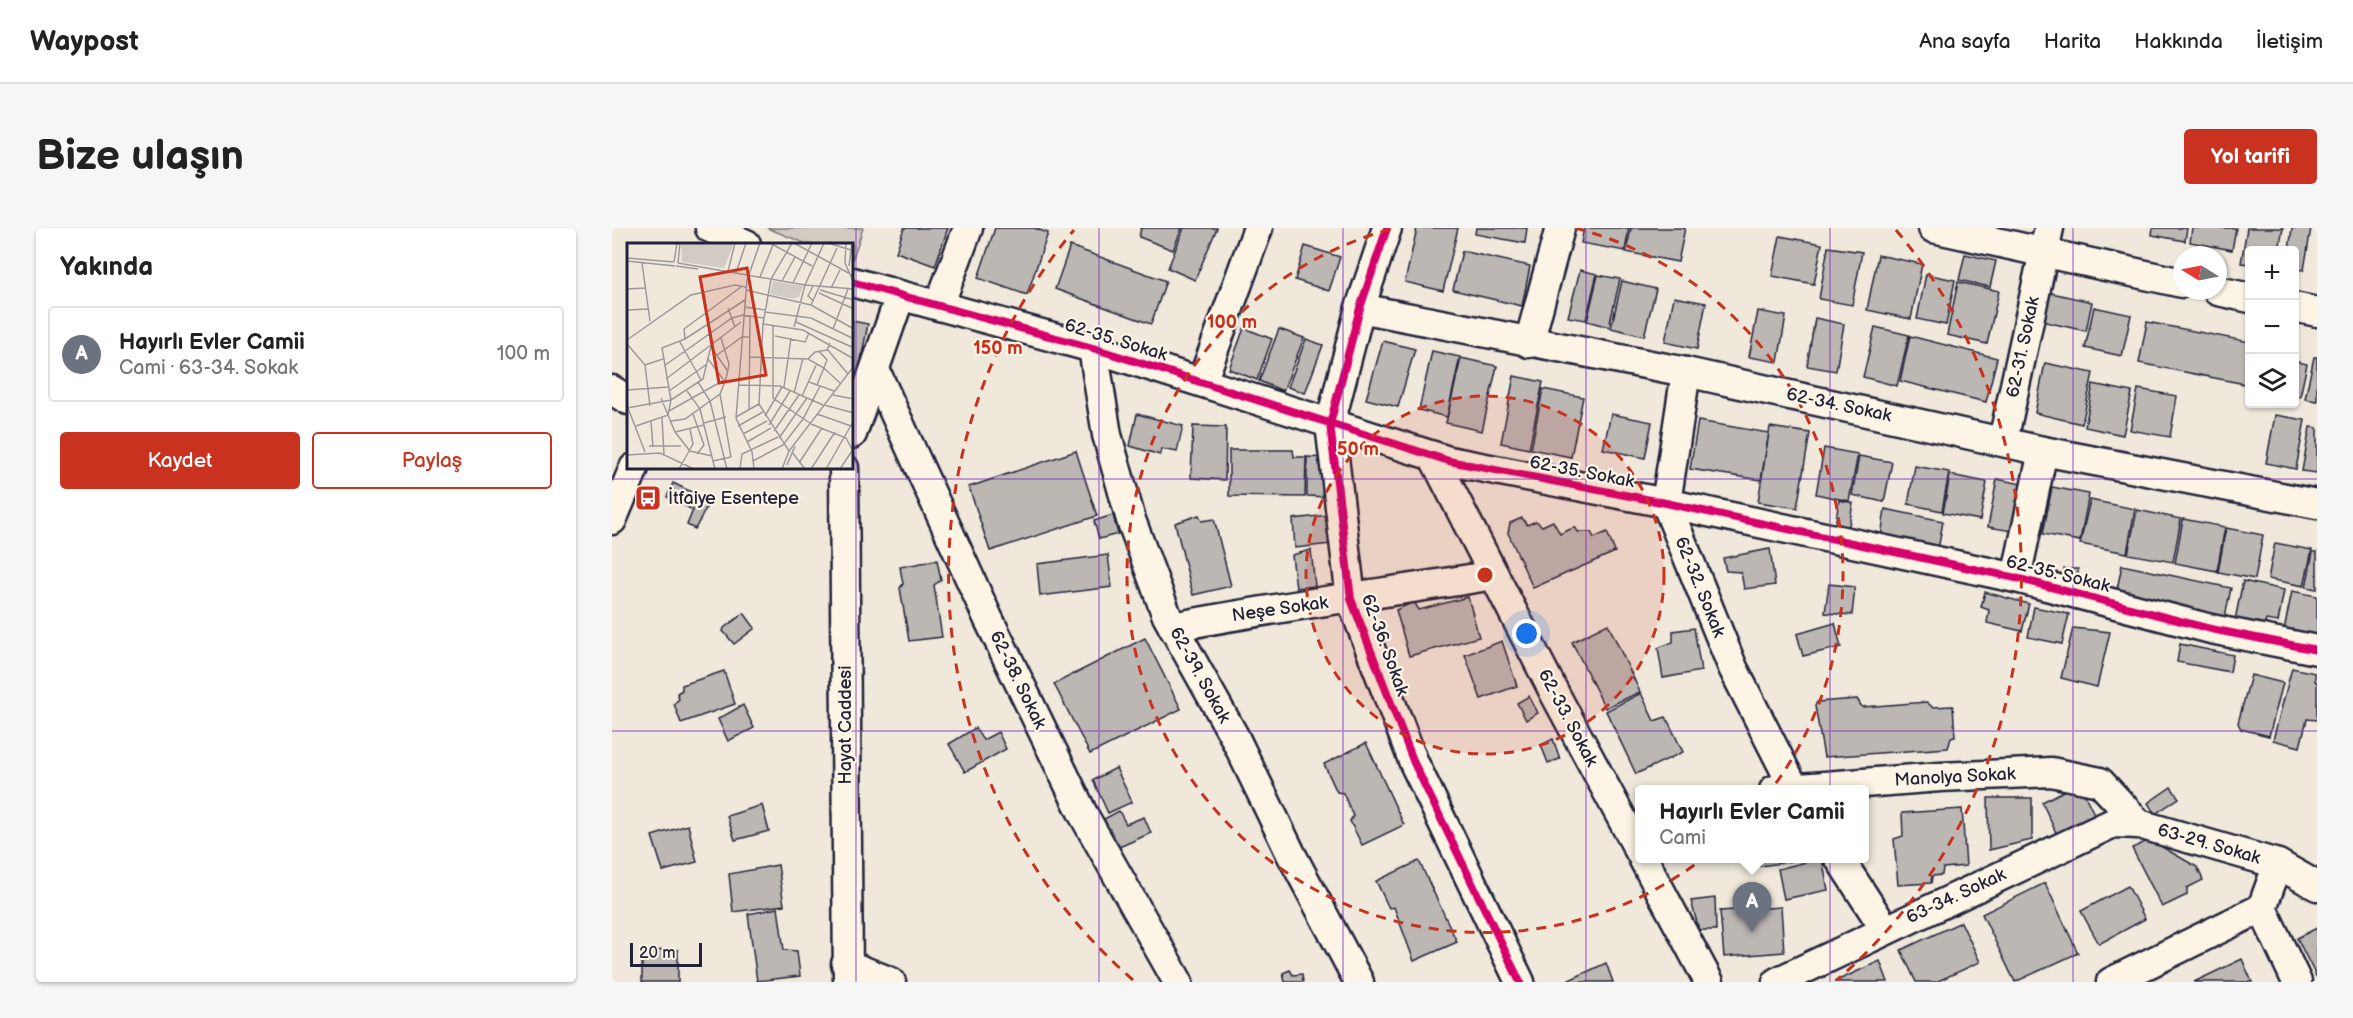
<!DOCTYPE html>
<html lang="tr">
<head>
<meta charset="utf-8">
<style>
	:root { --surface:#fff; --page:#f6f6f6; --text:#222; --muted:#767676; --line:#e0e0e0; --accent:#c8321e }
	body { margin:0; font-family:"Balsamiq Sans",sans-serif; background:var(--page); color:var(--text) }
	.controls { position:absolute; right:18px; top:18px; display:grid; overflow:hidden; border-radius:6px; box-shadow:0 2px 4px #0004 }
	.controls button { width:54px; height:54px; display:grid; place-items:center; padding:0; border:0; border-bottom:2px solid var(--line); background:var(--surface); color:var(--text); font:30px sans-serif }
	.compass { position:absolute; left:1561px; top:18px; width:54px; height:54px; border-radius:50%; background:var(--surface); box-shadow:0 2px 4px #0004; rotate:280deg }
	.scale { position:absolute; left:18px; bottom:15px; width:72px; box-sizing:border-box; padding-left:6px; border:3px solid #22223b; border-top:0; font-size:16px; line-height:21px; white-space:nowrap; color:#22223b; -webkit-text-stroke:4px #fcf5e5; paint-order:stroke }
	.you { position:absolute; left:915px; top:406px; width:21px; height:21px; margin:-15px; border:4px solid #fff; border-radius:50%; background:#1a73e8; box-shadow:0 0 0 9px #1a73e833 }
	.badge { display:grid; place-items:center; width:39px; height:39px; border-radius:50%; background:var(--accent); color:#fff; font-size:20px; font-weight:700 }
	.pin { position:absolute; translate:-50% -50px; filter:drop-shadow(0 2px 3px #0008) }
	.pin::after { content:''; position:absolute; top:32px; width:21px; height:18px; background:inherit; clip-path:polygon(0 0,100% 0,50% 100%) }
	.popup { position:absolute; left:1023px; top:557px; width:234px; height:78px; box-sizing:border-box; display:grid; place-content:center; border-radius:6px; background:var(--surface); filter:drop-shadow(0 2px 4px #0005); font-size:20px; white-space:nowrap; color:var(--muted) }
	.popup b { font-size:22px; color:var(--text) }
	.popup::after { content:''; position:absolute; left:50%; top:100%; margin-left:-12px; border:12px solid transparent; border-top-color:var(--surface) }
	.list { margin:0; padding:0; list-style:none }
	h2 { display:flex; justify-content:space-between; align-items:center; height:78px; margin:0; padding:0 24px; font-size:26px }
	h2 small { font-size:20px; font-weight:400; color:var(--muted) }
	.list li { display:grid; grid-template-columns:39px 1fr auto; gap:18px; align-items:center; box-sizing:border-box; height:96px; margin:0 12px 12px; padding:0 12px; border:2px solid var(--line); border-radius:6px }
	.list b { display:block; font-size:22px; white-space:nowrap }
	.list p { margin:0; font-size:20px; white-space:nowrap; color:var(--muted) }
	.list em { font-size:20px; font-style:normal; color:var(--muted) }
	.actions { display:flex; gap:12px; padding:18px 24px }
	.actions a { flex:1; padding:14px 0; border:2px solid var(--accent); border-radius:6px; text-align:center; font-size:21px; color:var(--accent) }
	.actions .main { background:var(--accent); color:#fff }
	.icon { flex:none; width:33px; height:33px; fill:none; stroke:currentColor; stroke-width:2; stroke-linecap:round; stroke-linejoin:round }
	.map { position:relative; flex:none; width:1705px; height:754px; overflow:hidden; border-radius:6px }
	header { display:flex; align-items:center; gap:36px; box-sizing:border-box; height:84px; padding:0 30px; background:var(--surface); border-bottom:2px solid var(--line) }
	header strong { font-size:28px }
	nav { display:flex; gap:33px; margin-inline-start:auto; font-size:21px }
	.intro { display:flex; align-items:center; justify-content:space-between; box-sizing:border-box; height:144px; padding:0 36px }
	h1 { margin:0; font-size:42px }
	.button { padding:15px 27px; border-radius:6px; background:var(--accent); color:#fff; font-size:21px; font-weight:700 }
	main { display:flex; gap:36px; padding:0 36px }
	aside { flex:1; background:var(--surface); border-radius:6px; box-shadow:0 2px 4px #0004 }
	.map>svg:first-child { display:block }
	.green { fill:#d1cbc3; stroke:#7a767f; stroke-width:1.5 }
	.building { fill:#bcb7b3; stroke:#22223b; stroke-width:1.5 }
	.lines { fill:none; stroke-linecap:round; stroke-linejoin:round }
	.minor-casing { stroke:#22223b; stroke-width:33 }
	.minor { stroke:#fcf5e5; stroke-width:28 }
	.cycleway-casing { stroke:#fcf5e5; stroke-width:11 }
	.cycleway { stroke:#d6006c; stroke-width:8 }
	.grid { fill:none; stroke:#7b2cbf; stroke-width:1.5; stroke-opacity:0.55 }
	.ring { fill:none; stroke:#c8321e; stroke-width:3; stroke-dasharray:10 8 }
	.labels { text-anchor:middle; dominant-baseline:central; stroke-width:4.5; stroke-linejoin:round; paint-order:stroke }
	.street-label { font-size:18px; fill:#22223b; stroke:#fcf5e5 }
	.poi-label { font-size:18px; fill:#22223b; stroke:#fcf5e5; text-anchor:start }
	.inset-road { fill:none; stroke:#9d999b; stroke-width:1.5 }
	.view { fill:#c8321e; fill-opacity:0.15; stroke:#c8321e; stroke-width:3 }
	.inset-edge { fill:none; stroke:#22223b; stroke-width:3 }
	.centre { fill:#c8321e; stroke:#fcf5e5; stroke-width:3 }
	.ring-label { font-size:18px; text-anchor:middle; font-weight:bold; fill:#c8321e; stroke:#fcf5e5; stroke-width:4.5; stroke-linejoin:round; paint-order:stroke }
</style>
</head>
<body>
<header>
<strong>Waypost</strong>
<nav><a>Ana sayfa</a><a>Harita</a><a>Hakkında</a><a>İletişim</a></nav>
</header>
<div class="intro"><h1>Bize ulaşın</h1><a class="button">Yol tarifi</a></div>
<main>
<aside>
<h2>Yakında<small></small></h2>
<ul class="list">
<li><span class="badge" style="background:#6b7280">A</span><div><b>Hayırlı Evler Camii</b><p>Cami · 63-34. Sokak</p></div><em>100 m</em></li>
</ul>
<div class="actions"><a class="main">Kaydet</a><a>Paylaş</a></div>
</aside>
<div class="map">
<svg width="1705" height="754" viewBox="0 0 1705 754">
	<rect width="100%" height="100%" fill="#efe8db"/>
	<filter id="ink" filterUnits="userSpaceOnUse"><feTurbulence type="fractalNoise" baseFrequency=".0167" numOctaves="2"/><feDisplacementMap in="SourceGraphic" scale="12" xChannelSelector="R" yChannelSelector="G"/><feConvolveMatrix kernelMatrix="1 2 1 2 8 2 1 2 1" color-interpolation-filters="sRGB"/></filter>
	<g filter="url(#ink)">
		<polygon class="green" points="155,0 251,0 240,33 240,16 195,16"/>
		<g class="building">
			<polygon points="292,0 336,0 323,38 284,24"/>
			<polygon points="383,0 422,0 436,5 415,67 366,50"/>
			<polygon points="529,0 570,0 561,22 527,9"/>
			<polygon points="572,0 605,0 583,52 556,40"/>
			<polygon points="805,0 846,0 831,63 793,54"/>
			<polygon points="864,0 915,0 913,15 863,6"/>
			<polygon points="972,0 1017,0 1013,23 969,15"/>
			<polygon points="1019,0 1073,0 1066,34 1014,24"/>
			<polygon points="1541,0 1575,0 1573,13 1540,7"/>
			<polygon points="1580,0 1624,0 1620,22 1578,14"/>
			<polygon points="1635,0 1671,0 1667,22 1638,22 1638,36 1629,35"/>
			<polygon points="1680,0 1699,0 1692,42 1682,41 1682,22 1677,22"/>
			<polygon points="1168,8 1210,16 1202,56 1160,48"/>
			<polygon points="458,18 554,53 539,96 443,61"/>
			<polygon points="693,18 728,29 717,63 683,52"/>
			<polygon points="1216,19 1250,24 1240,77 1207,71"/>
			<polygon points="850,23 918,38 910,78 841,62"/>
			<polygon points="1353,26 1384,33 1378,59 1347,52"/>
			<polygon points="1266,27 1310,36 1299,91 1255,82"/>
			<polygon points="968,42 985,46 974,92 956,89"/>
			<polygon points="1314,46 1343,52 1334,97 1305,91"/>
			<polygon points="986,47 1008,51 997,99 975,93"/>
			<polygon points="1010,53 1044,61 1032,108 999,100"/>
			<polygon points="1346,54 1387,63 1375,116 1335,107"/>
			<polygon points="1435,64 1480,74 1474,103 1429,93"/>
			<polygon points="1062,69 1094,75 1085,121 1053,114"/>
			<polygon points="1482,79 1519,87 1510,128 1473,120"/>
			<polygon points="1146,83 1174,88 1166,134 1137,129"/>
			<polygon points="1203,90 1232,96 1224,143 1195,138"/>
			<polygon points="240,93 256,96 246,147 240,146"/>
			<polygon points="1535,94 1638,114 1638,157 1527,135"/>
			<polygon points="1263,99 1297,107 1285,158 1251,149"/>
			<polygon points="632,100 660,111 645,152 617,141"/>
			<polygon points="667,101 692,110 671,163 647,153"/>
			<polygon points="1298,108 1385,130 1374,174 1288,153"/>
			<polygon points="694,111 711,117 693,165 676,159"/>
			<polygon points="771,113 803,121 786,179 754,171"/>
			<polygon points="820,123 848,129 835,189 807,182"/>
			<polygon points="1702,129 1705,129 1705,173 1693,171"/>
			<polygon points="849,130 885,138 870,203 834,195"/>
			<polygon points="1682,133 1695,136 1688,169 1682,168"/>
			<polygon points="1433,135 1481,145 1470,196 1423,185"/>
			<polygon points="902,148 931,154 917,221 889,215"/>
			<polygon points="1481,156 1520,164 1511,207 1473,199"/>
			<polygon points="931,161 971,169 959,229 919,221"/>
			<polygon points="1526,161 1565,168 1558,209 1518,202"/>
			<polygon points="525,186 571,198 565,224 549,221 548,227 518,218"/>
			<polygon points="999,186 1040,194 1033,230 991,221"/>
			<polygon points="1663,187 1693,192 1684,241 1654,235"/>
			<polygon points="1086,193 1157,205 1149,252 1078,241"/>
			<polygon points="581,198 614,199 613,252 579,250"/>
			<polygon points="1158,199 1198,205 1185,280 1146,274"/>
			<polygon points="1698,199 1705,200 1705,245 1690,243"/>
			<polygon points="1212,220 1246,226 1237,273 1204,266"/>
			<polygon points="617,222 681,222 682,229 694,229 693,269 617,268"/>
			<polygon points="464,223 485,288 378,323 357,259"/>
			<polygon points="1247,228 1280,234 1272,274 1240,267"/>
			<polygon points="695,229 716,230 715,269 695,268"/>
			<polygon points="1303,238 1337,244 1330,283 1296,276"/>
			<polygon points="1338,247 1375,254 1368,292 1331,285"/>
			<polygon points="1385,251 1415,257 1406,304 1376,299"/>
			<polygon points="61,255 98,273 83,301 75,297 81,282 55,269"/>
			<polygon points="1440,259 1477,266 1468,313 1431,306"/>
			<polygon points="1227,272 1241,275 1235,308 1222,305"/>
			<polygon points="1478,272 1523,281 1515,325 1468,316"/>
			<polygon points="1273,281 1331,293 1325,328 1269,309"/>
			<polygon points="1525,282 1569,291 1561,334 1516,326"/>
			<polygon points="501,287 506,306 487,311 482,293"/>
			<polygon points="587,287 590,293 602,291 619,358 581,367 563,295"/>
			<polygon points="716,287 719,316 683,320 681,291"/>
			<polygon points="910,290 915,297 924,293 930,298 941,293 948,306 963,299 966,304 979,304 982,310 995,304 1003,324 921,360 896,305 898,295"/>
			<polygon points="1571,291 1613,299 1605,343 1563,335"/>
			<polygon points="1614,300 1651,307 1643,351 1606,344"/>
			<polygon points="1663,315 1700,322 1692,358 1656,351"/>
			<polygon points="1158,321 1163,357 1132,361 1129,344 1114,343 1111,330"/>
			<polygon points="699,322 703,358 684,360 680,327"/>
			<polygon points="1701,324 1705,324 1705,361 1694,359"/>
			<polygon points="496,327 500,359 428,368 425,336"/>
			<polygon points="325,332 329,352 322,357 330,409 297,413 288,360 291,356 288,339"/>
			<polygon points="1510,337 1619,360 1612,394 1503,371"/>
			<rect x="1452" y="341" width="14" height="13"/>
			<polygon points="1631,353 1672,362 1666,394 1654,392 1651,403 1622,397"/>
			<polygon points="1217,356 1243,359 1240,387 1213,385"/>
			<polygon points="1680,363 1705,368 1705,409 1672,402"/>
			<polygon points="1373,364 1417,376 1410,403 1375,395 1377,382 1369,379"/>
			<polygon points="856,369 867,409 797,428 784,382 802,374 807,382"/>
			<polygon points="1422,379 1457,386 1450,416 1416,409"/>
			<polygon points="132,385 143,400 122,416 111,403 112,400"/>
			<polygon points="1223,395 1229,419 1191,428 1185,406"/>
			<polygon points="996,396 1028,464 993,480 960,414"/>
			<polygon points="1082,400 1089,443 1051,450 1046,420 1061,414 1061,403"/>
			<polygon points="1461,400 1498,404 1485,459 1449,450"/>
			<polygon points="533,410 569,481 478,526 442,456"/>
			<polygon points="890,413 905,458 869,471 853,427"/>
			<polygon points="1568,416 1621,427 1618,444 1565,434"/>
			<polygon points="1680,440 1703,445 1703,453 1705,454 1705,492 1695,491 1688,519 1661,512"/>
			<polygon points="112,443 123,476 69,495 62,476 67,471 65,465 70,462 70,457"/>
			<polygon points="1639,447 1671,455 1657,508 1629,501 1626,495"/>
			<polygon points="1029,465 1042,493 1054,489 1071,524 1024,546 994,483"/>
			<polygon points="917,468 926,485 914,492 905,475"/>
			<polygon points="1245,471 1250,479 1315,474 1320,479 1341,478 1343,509 1339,510 1336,520 1212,529 1203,478 1205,474"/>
			<polygon points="131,477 142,500 116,513 106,491"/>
			<polygon points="363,500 371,512 386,504 394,521 353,544 337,516"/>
			<polygon points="941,511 948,531 936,535 929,517"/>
			<polygon points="754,515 792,597 750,617 738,593 741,588 731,565 725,564 712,536"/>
			<polygon points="504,540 520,574 496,585 481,552"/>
			<polygon points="1467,555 1485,592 1446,609 1430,574"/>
			<polygon points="1559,559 1567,570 1543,586 1536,575"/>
			<polygon points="1376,570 1420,570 1420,612 1377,622"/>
			<polygon points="150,577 157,603 123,612 115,588"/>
			<polygon points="1350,581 1354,638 1331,640 1330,647 1320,648 1319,655 1286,657 1282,611 1291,608 1290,585"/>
			<polygon points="507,583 514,596 532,589 539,605 505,620 492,591"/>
			<polygon points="76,597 85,634 51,643 40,608"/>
			<polygon points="1538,612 1585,639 1591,652 1575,660 1575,667 1550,679 1520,620"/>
			<polygon points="1142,630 1180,630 1181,633 1143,639"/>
			<polygon points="1210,630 1216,662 1172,671 1166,641"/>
			<polygon points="807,633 845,714 802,733 782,679 777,680 764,653"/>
			<polygon points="166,637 172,677 121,684 117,646"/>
			<polygon points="1433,655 1466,725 1403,754 1370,686"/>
			<polygon points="1516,658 1533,691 1487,716 1469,683"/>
			<polygon points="1103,670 1104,702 1087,702 1079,673"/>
			<polygon points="1169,679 1172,724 1112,729 1108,683"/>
			<polygon points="166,680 172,722 185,723 188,748 145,753 136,686"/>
			<polygon points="1349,694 1368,734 1324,754 1304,754 1289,722"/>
			<polygon points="1705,700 1705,750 1685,710"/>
			<polygon points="66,722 66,754 30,754 30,723"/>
			<polygon points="1630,731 1640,754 1582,754"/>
			<polygon points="1268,733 1276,754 1222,754"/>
			<polygon points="994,735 1001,754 953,754"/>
			<polygon points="678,742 681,747 690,746 691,754 673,754 671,745"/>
		</g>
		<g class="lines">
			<defs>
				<g id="minor">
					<polyline points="98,0 134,16"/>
					<polyline points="775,0 748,80 718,196 739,371 802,535 908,754"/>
					<polyline points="1321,0 1570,55"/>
					<polyline points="240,54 481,120 837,233 1054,275 1404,350 1599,401 1705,422"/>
					<polyline points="1606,63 1638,70"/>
					<polyline points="327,78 356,0"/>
					<polyline points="1682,79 1705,84"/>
					<polyline points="748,80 1074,144 1431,223 1705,276"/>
					<polyline points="917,115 948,0"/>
					<polyline points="481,120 495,207 519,292 555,388 622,508 679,626 747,754"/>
					<polyline points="263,142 376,390 471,586 566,754"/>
					<polyline points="1074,144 1054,275 1121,440 1183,562"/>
					<polyline points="590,154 646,0"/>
					<polyline points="0,162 16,172"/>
					<polyline points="240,206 288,68"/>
					<polyline points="1391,213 1437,0"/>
					<polyline points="821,228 944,468 1028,624"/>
					<polyline points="232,240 236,754"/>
					<polyline points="0,292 22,240"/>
					<polyline points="1404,350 1431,223"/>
					<path d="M561 399C667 378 775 365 882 347"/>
					<polyline points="1162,562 1328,549 1439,544 1488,554 1527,596 1666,636 1650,680 1685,754"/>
					<polyline points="1031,630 1097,754"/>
					<polyline points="1227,630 1273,701"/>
					<polyline points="1666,636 1705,658"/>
					<polyline points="234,736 279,754"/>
					<polyline points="1165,754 1501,595 1527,596"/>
					<polyline points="1499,754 1650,680"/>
				</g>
			</defs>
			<use href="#minor" class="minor-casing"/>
			<use href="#minor" class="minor"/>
			<defs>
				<g id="cycleway">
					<polyline points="775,0 748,80 718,196 739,371 802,535 908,754"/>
					<polyline points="240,54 481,120 837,233 1054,275 1404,350 1599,401 1705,422"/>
				</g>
			</defs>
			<use href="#cycleway" class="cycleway-casing"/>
			<use href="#cycleway" class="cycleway"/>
		</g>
	</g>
	<path class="grid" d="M244 0V754M487 0V754M731 0V754M974 0V754M1218 0V754M1461 0V754M0 251H1705M0 503H1705"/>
	<circle cx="873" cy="347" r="179" fill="#c8321e" fill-opacity=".12"/>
	<g class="ring">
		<circle cx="873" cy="347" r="179"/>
		<path d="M963 0A358 358 0 1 1 783 0"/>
		<path d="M521 752A537 537 0 0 1 462 2M1284 2A537 537 0 0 1 1225 752"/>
	</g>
	<defs>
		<symbol id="bus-square" viewBox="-11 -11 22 22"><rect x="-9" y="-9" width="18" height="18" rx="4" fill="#c8321e" stroke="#fcf5e5"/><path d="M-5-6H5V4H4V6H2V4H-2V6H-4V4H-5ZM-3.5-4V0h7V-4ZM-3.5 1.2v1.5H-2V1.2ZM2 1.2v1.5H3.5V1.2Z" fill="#fff"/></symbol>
	</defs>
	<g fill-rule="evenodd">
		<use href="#bus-square" x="21" y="255" width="30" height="30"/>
	</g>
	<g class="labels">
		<g class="street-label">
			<text transform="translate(504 112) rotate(17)">62-35. Sokak</text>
			<text transform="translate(1411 119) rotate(-78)">62-31. Sokak</text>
			<text transform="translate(1227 177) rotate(12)">62-34. Sokak</text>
			<text transform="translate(970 244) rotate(11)">62-35. Sokak</text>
			<text transform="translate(1446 346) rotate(14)">62-35. Sokak</text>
			<text transform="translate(1088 359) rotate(68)">62-32. Sokak</text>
			<text transform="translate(668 381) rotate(-8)">Neşe Sokak</text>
			<text transform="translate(773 417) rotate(70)">62-36. Sokak</text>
			<text transform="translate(588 447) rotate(61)">62-39. Sokak</text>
			<text transform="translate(406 452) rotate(64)">62-38. Sokak</text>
			<text transform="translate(956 490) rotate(62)">62-33. Sokak</text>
			<text transform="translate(233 497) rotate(-90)">Hayat Caddesi</text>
			<text transform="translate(1343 549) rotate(-3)">Manolya Sokak</text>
			<text transform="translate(1597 616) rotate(16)">63-29. Sokak</text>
			<text transform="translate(1344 668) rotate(-25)">63-34. Sokak</text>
		</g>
		<g class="poi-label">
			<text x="56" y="270">İtfaiye Esentepe</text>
		</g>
	</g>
	<g transform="translate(15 15)">
		<rect width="226" height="226" fill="#efe8db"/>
		<path d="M54 0H106V3L97 25 55 19ZM146 38 176 43 172 54 166 56 143 51Z" fill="#d1cbc3"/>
		<path class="inset-road" d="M143 0 185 23M167 0 227 33M201 0 227 8M219 0 218 20 227 40M0 15 47 19M0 18 48 23M47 19 50 0M15 20 23 78M51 20 178 42 227 46M51 20 53 0M49 23 71 26M222 23 225 0M101 28 108 0M109 30 119 0M133 34 146 2M155 38 168 14M166 40 185 0M186 43 181 53 187 58M204 45 213 27M0 46 18 45M119 47 184 62 227 86M193 47 227 57M192 50 227 66M184 62 210 5M117 64 139 67M101 65 108 84M0 67 21 66M138 69 184 75 227 96M169 79 227 105M136 81 176 87 227 116M146 82V155L183 180M167 84 178 42 197 0M206 86 221 46M148 93 178 99 182 90M58 96 57 86 114 44M0 97 64 52 108 42 119 44M53 99 74 137M0 101 18 122 23 163M84 104 100 127M200 106 221 131M90 112 115 94H123M122 114 181 116 197 125 213 140M81 116 96 136M181 116 188 109 200 107 203 100M18 122 36 116M37 123 105 75 116 72 137 75M39 136 114 79M71 139 83 158 100 226M182 139 207 148M112 142 153 143 196 162M190 142 200 117 192 108M157 144 164 95M0 147 41 144M42 148 80 121M60 148 73 166 88 226M167 150 176 115M206 152 227 156M175 153 190 120M197 162 227 170M0 165 44 157 76 136 84 103 77 48M1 165 18 209M122 167 123 73M42 168 99 136 102 121 94 95M66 171 77 202 70 211M190 171 227 184M138 173 155 144M109 174 132 161M35 175 37 211M24 178 26 204M44 178 58 176 93 151 99 136M77 180 99 174M184 181 219 195 227 210M142 182 163 148M9 183 41 172 34 155M111 183 136 169M147 188 172 152M48 189 77 182M116 191 140 178M152 195 180 155M120 199 144 185M22 203H54M162 208 132 161 136 81 144 36 165 0M165 209 178 226M0 212 33 210 67 226M85 213 63 208 48 189 41 172 44 157 35 105 58 96 118 57M86 218 104 214 93 151M126 218 156 202 176 176 193 143M172 220 195 185M160 222 168 203M52 226 66 201 63 186M113 226 115 211 151 194M127 226 125 209 109 175 120 37 133 0M155 226 162 208 227 123M184 226 208 189M199 226 227 177M213 226 225 208"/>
		<path class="view" d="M120 25 139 132 92 140 73 34Z"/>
		<rect width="226" height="226" class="inset-edge"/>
	</g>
	<circle cx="873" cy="347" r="9" class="centre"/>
	<g class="ring-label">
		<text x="620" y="100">100 m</text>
		<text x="386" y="126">150 m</text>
		<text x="746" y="227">50 m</text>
	</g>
</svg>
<div class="controls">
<button>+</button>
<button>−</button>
<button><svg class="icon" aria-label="layers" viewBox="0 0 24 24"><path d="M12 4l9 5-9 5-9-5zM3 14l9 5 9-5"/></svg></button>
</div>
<svg class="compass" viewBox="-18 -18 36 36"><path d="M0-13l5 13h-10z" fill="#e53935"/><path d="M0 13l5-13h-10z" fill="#767676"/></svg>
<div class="scale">20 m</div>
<div class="you"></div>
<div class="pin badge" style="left:1140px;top:704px;background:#6b7280">A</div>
<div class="popup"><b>Hayırlı Evler Camii</b>Cami</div>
</div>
</main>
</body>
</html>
